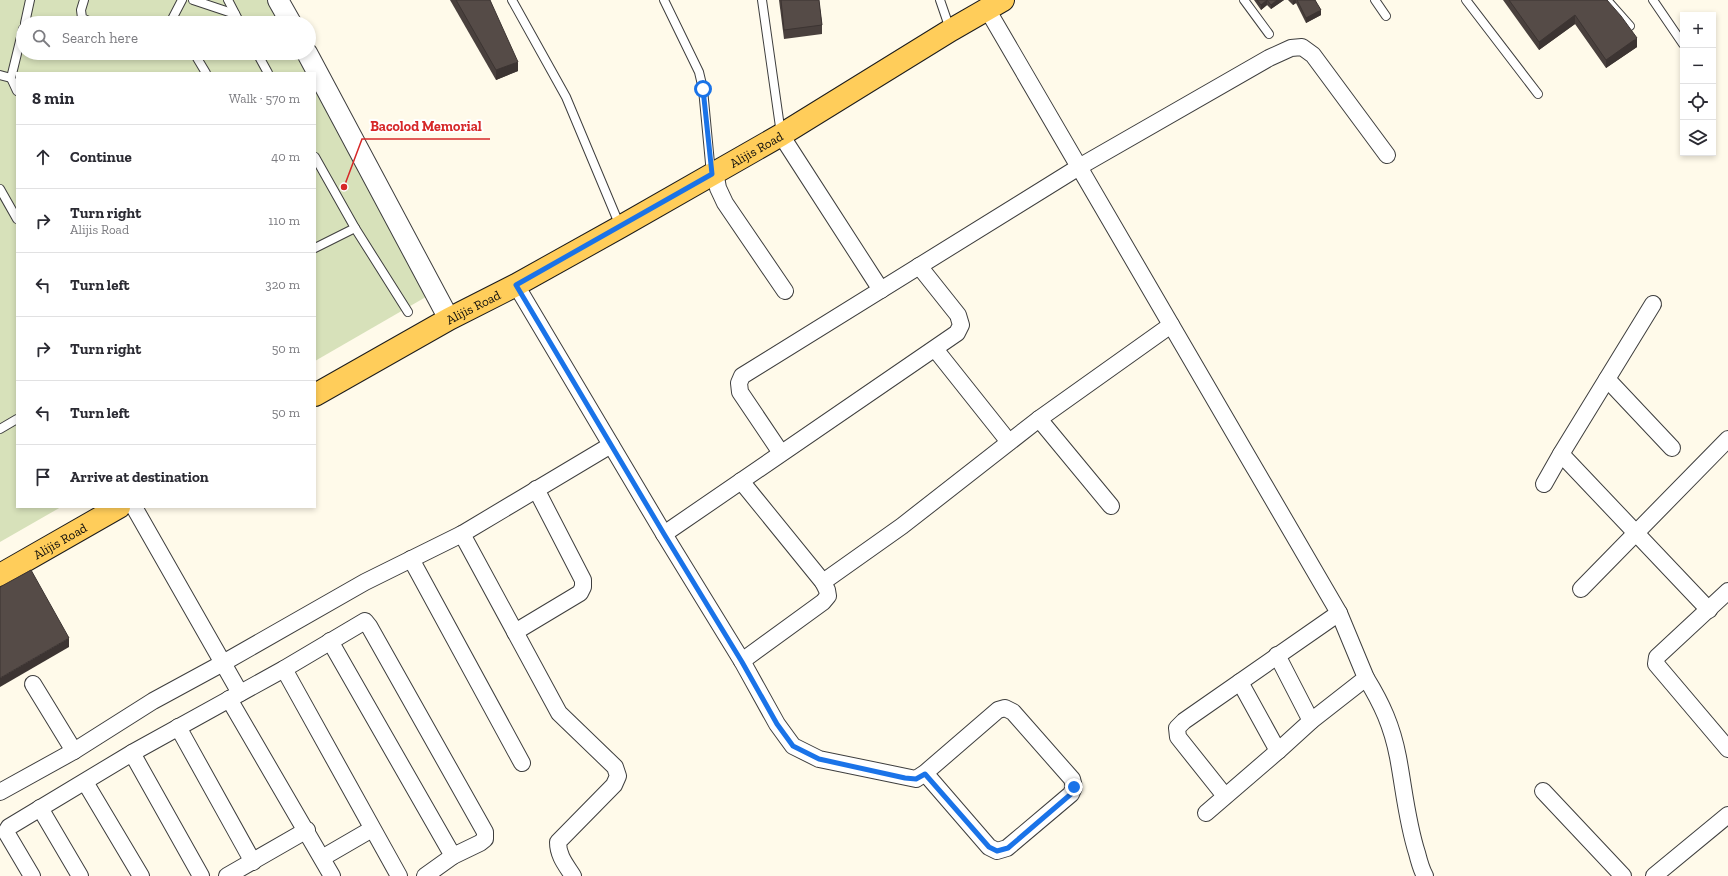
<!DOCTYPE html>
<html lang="en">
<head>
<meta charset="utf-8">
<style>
	:root { --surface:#fff; --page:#f2f2f3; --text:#2b2b33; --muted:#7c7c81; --line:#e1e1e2 }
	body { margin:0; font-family:"Zilla Slab",serif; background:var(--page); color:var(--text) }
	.controls { position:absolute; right:12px; top:12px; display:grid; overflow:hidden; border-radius:0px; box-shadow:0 2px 6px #0003 }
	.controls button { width:36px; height:36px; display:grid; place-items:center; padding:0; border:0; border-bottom:1px solid var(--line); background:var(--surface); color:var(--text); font:20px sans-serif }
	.stop { position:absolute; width:12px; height:12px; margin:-9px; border:3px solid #1a73e8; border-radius:50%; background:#fff }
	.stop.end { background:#1a73e8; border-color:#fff; box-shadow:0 1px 4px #0008 }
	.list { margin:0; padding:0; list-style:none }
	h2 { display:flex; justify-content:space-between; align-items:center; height:52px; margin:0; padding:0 16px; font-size:17px }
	h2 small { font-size:13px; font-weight:400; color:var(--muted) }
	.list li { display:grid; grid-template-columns:26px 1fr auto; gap:12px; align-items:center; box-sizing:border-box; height:64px; padding:0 16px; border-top:1px solid var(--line) }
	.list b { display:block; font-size:15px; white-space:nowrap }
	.list p { margin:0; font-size:13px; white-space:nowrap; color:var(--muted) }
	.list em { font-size:13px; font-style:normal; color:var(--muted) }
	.icon { flex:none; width:22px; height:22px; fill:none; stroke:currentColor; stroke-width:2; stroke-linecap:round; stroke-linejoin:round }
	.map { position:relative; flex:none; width:1728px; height:876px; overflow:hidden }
	.search { position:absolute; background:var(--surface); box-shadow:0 2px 6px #0003; left:16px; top:16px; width:300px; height:44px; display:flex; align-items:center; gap:10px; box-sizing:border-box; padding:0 14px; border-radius:22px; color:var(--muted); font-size:15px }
	.panel { position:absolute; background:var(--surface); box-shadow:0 2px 6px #0003; left:16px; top:72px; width:300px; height:436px; border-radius:0px }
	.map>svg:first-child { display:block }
	.cemetery { fill:#d7e1ba }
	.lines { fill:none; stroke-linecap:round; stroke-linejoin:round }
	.service-casing { stroke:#3e3e3e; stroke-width:10 }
	.minor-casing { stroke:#3e3e3e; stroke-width:18 }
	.tertiary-casing { stroke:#3e3e3e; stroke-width:22 }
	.primary-casing { stroke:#1c1c1c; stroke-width:24 }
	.service { stroke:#fff; stroke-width:8 }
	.minor { stroke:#fff; stroke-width:16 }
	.tertiary { stroke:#fff; stroke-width:20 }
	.primary { stroke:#ffcd5a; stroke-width:22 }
	.wall { fill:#49403d }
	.shaded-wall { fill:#3c3432 }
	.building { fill:#554b47; stroke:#3c3432 }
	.route { stroke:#1a73e8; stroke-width:5 }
	.labels { text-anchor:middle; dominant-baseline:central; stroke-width:4; stroke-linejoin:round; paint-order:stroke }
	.street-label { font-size:13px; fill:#0b0b0b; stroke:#fff }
	.leader { fill:none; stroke:#d62828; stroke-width:1.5 }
	.callout-dot { fill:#d62828; stroke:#fff; stroke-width:1.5 }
	.callout-label { font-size:14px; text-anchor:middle; font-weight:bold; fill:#d62828; stroke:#fff; stroke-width:4; stroke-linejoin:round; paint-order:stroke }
</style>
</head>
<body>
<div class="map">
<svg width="1728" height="876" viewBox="0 0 1728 876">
	<rect width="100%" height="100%" fill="#fffaea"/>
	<g class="cemetery">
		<polygon points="0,0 271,0 283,23 23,23 23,53 300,53 311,73 17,73 17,507 61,507 0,542"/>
		<polygon points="315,81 431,294 315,361"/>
	</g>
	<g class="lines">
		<defs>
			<g id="service">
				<polyline points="84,0 81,10 82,18 93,23"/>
				<polyline points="193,0 235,14"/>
				<polyline points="228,0 240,23"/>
				<polyline points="512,0 566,97 620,226"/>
				<polyline points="664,0 699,72 703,89 711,174"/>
				<polyline points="762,0 781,134"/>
				<polyline points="940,0 950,29"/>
				<polyline points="1244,0 1269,34"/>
				<polyline points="1375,0 1386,16"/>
				<polyline points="1466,0 1538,94"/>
				<polyline points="1607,0 1630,26"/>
				<polyline points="1653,0 1683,44"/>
				<polyline points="25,23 30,0"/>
				<polyline points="170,23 182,0"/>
				<polyline points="194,53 206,73"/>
				<polyline points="257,53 268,73"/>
				<polyline points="0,75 11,78"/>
				<polyline points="17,91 11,78 23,29"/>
				<polyline points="315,157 355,228 408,312"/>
				<polyline points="0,189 17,219"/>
				<polyline points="315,248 355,228"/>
				<polyline points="0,429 17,419"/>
			</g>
			<g id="minor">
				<polyline points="987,9 1339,613 1366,678 1311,721 1278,751 1206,813"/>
				<polyline points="781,135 881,290"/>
				<polyline points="715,172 718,188 725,203 785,291"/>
				<polyline points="516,285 664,534 742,661 777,724 793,746 819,759 916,779 925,773 998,710 1005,708 1013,712 1072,779 1074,787 1071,794 1007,848 997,851 989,847 925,773"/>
				<polyline points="935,349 1009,442"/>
				<polyline points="1607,379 1672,448"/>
				<polyline points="1039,419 1111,506"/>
				<polyline points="781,453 740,392 739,383 742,376 1079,167 1269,58 1291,48 1302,47 1313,55 1387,155"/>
				<polyline points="1561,454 1709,610"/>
				<polyline points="741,481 823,582 827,590 828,596 823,602 742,661"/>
				<polyline points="1544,484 1561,454 1653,304"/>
				<polyline points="134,507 240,693"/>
				<path d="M462 534 559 713 615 767 618 776 614 785 558 842C558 856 566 865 573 876"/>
				<polyline points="664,534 957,333 961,325 958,315 919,266"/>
				<polyline points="411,559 522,763"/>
				<polyline points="823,582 902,526 1039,419 1171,325"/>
				<polyline points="1581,589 1728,439"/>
				<polyline points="1728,591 1657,657 1656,664 1728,749"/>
				<polyline points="515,632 580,593 583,587 583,580 536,489"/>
				<polyline points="330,641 453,856"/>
				<polyline points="1277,655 1311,721"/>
				<polyline points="284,669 399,876"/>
				<path d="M1366 678C1382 704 1392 726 1398 757 1404 789 1407 822 1417 853 1419 861 1421 869 1425 876"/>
				<polyline points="1240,682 1278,751"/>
				<polyline points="33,684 74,751"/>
				<polyline points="229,699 332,876"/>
				<polyline points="178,727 253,862"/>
				<polyline points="132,753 201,876"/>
				<polyline points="85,782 141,876"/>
				<polyline points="1543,791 1623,876"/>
				<polyline points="0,792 74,751 153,701 223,663 365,582 462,534 611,445"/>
				<polyline points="1225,796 1178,737 1177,728 1184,721 1339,613"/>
				<polyline points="40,808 80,876"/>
				<polyline points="322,858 372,829"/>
				<polyline points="32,876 6,832 9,827 132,753 284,669 365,621 369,626 485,832 485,839 480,843 453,856 425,876"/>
				<polyline points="227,876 307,830"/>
				<polyline points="1654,876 1728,815"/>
			</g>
			<g id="tertiary">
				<polyline points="278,0 291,23"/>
				<polyline points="307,53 449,319"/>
			</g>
			<g id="primary">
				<path id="s1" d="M315 395 449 319 516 285 620 227 781 135 951 30 1003 0"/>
				<path id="s2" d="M0 575 119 507"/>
			</g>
		</defs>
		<use href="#service" class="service-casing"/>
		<use href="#minor" class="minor-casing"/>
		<use href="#tertiary" class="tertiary-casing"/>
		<use href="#primary" class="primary-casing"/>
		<use href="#service" class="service"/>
		<use href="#minor" class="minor"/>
		<use href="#tertiary" class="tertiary"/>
		<use href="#primary" class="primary"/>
	</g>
	<g class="wall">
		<polygon points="450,0 490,0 518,71 496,80"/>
		<polygon points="779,0 819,0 822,25 822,34 784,39"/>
		<polygon points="1254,0 1284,0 1271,9 1267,5 1261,10"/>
		<polygon points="1288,0 1315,0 1321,15 1306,23 1296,3 1293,5"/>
		<polygon points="1503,0 1607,0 1637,47 1606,68 1575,24 1539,50"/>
	</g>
	<g class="shaded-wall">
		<polygon points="1267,0 1267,5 1261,10 1261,5"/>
		<polygon points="1277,0 1284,0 1271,9 1271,5"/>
		<polygon points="1294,0 1296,0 1296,3 1293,5 1293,1"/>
		<polygon points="1321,10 1321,15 1306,23 1306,18"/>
		<polygon points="1575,15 1575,24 1539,50 1539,42"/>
		<polygon points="1637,38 1637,47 1606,68 1606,60"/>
		<polygon points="518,62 518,71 496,80 496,70"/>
		<polygon points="69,638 69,647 0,687 0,678"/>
	</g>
	<g class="building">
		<polygon points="456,0 490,0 518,62 496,70"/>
		<polygon points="781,0 819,0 822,25 784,30"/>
		<polygon points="1257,0 1277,0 1271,5 1267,0 1261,5"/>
		<polygon points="1297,0 1315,0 1321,10 1306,18"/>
		<polygon points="1509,0 1607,0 1621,16 1637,38 1606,60 1575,15 1539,42"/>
		<polygon points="31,570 69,638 0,678 0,587"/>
	</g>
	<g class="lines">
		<polyline class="route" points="703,89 712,174 516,285 664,534 742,662 777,724 793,746 819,759 905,778 916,779 925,774 989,847 997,851 1008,848 1071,794 1074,787"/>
	</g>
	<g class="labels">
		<g class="street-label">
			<text stroke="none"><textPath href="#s1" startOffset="505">Alijis Road</textPath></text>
			<text stroke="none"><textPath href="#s1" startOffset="181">Alijis Road</textPath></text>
			<text stroke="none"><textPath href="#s2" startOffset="69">Alijis Road</textPath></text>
		</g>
	</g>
	<path class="leader" d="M344 187L362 139H490"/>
	<circle class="callout-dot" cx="344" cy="187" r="4"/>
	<g class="callout-label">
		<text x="426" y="131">Bacolod Memorial</text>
	</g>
</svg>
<div class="controls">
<button>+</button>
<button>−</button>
<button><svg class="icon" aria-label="locate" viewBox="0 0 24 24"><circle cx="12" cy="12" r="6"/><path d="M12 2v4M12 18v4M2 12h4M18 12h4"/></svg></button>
<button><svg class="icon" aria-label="layers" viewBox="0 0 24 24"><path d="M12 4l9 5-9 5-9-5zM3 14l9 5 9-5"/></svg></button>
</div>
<div class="stop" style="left:703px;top:89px"></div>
<div class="stop end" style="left:1074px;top:787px"></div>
<div class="search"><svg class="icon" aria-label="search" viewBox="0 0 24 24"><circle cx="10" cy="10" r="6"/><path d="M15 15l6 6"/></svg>Search here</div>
<section class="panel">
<h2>8 min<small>Walk · 570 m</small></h2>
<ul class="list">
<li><svg class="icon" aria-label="ahead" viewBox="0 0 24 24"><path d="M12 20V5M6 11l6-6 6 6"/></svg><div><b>Continue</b></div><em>40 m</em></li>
<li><svg class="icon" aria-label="right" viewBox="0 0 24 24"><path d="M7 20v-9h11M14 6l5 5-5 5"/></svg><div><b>Turn right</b><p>Alijis Road</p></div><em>110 m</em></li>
<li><svg class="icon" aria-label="left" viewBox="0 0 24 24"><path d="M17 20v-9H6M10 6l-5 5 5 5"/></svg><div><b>Turn left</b></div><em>320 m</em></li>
<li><svg class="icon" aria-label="right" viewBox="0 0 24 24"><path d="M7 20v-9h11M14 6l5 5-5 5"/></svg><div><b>Turn right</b></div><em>50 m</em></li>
<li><svg class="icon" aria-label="left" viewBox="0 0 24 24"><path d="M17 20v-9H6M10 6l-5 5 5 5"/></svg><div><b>Turn left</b></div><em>50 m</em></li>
<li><svg class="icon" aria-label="arrive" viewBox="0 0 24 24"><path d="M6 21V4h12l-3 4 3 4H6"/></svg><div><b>Arrive at destination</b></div></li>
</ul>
</section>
</div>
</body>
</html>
